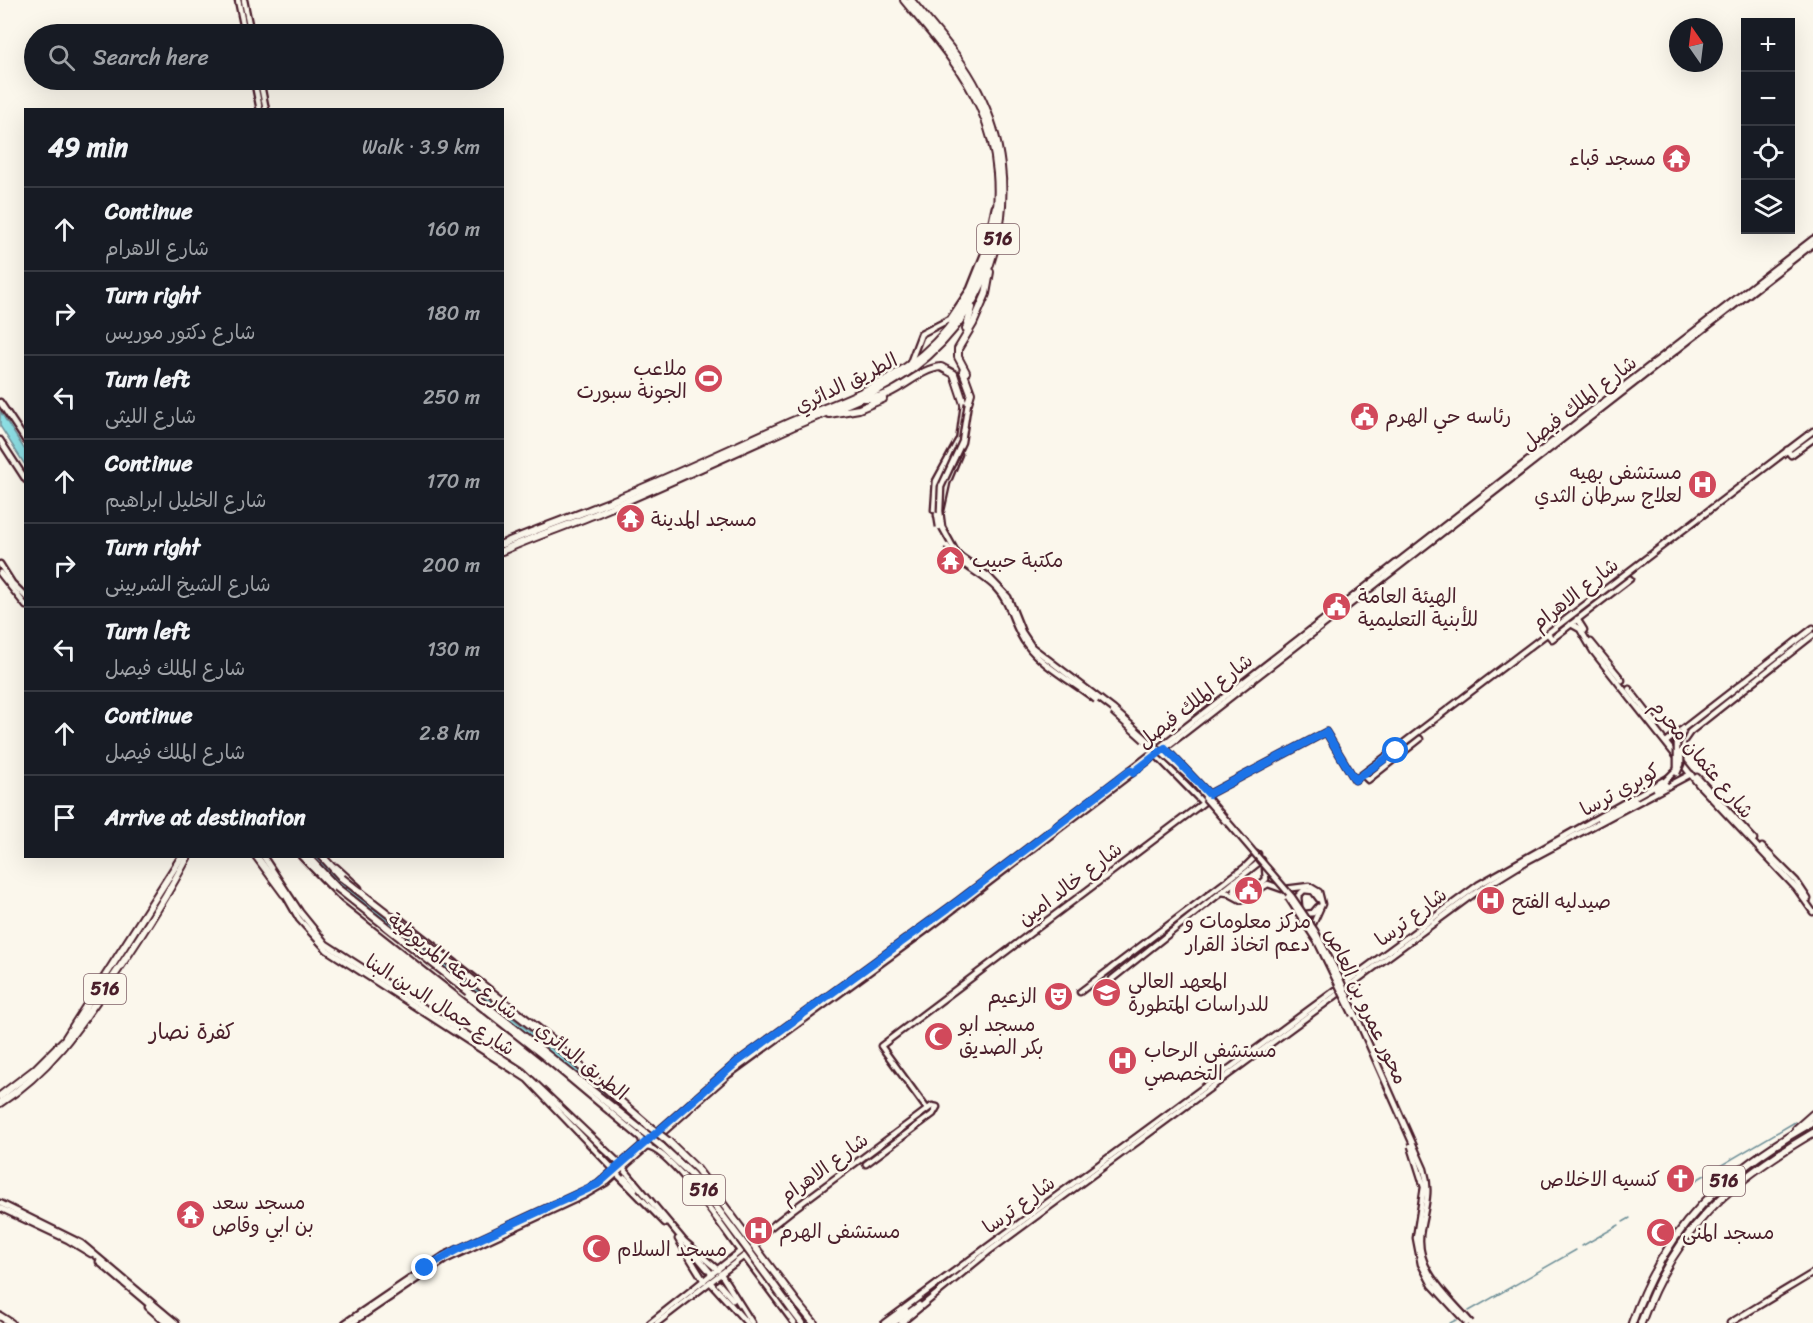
<!DOCTYPE html>
<html lang="en">
<head>
<meta charset="utf-8">
<style>
	:root { --surface:#171b24; --page:#20242c; --text:#f1f3f6; --muted:#9ea1a6; --line:#363941 }
	body { margin:0; font-family:Sriracha,"Playpen Sans Arabic",sans-serif; background:var(--page); color:var(--text) }
	.controls { position:absolute; right:18px; top:18px; display:grid; overflow:hidden; border-radius:0px; box-shadow:0 6px 24px #0002 }
	.controls button { width:54px; height:54px; display:grid; place-items:center; padding:0; border:0; border-bottom:2px solid var(--line); background:var(--surface); color:var(--text); font:30px sans-serif }
	.compass { position:absolute; left:1669px; top:18px; width:54px; height:54px; border-radius:50%; background:var(--surface); box-shadow:0 6px 24px #0002; rotate:346deg }
	.stop { position:absolute; width:18px; height:18px; margin:-14px; border:4px solid #1a73e8; border-radius:50%; background:#fff }
	.stop.end { background:#1a73e8; border-color:#fff; box-shadow:0 2px 6px #0008 }
	.list { margin:0; padding:0; list-style:none }
	h2 { display:flex; justify-content:space-between; align-items:center; height:78px; margin:0; padding:0 24px; font-size:26px }
	h2 small { font-size:20px; font-weight:400; color:var(--muted) }
	.list li { display:grid; grid-template-columns:39px 1fr auto; gap:18px; align-items:center; box-sizing:border-box; height:84px; padding:0 24px; border-top:2px solid var(--line) }
	.list b { display:block; font-size:22px; white-space:nowrap }
	.list p { margin:0; font-size:20px; white-space:nowrap; color:var(--muted) }
	.list em { font-size:20px; font-style:normal; color:var(--muted) }
	.icon { flex:none; width:33px; height:33px; fill:none; stroke:currentColor; stroke-width:2; stroke-linecap:round; stroke-linejoin:round }
	.map { position:relative; flex:none; width:1813px; height:1323px; overflow:hidden }
	.search { position:absolute; background:var(--surface); box-shadow:0 6px 24px #0002; left:24px; top:24px; width:480px; height:66px; display:flex; align-items:center; gap:15px; box-sizing:border-box; padding:0 21px; border-radius:33px; color:var(--muted); font-size:22px }
	.panel { position:absolute; background:var(--surface); box-shadow:0 6px 24px #0002; left:24px; top:108px; width:480px; height:750px; border-radius:0px }
	.map>svg:first-child { display:block }
	.water { fill:#8ddfe4; stroke:#72929a; stroke-width:1.5 }
	.lines { fill:none; stroke-linecap:round; stroke-linejoin:round }
	.stream { stroke:#72929a; stroke-width:1.5 }
	.major-tunnel { stroke:#d8ccc5; stroke-width:4.5; stroke-dasharray:4.5 2; stroke-linecap:butt }
	.major-casing { stroke:#4a1f2b; stroke-width:9 }
	.highway-casing { stroke:#4a1f2b; stroke-width:10 }
	.major { stroke:#fbf7ec; stroke-width:4.5 }
	.highway { stroke:#fbf7ec; stroke-width:6 }
	.major-bridge-casing { stroke:#4a1f2b; stroke-width:9; stroke-linecap:butt }
	.highway-bridge-casing { stroke:#4a1f2b; stroke-width:10; stroke-linecap:butt }
	.major-bridge { stroke:#fbf7ec; stroke-width:4.5 }
	.highway-bridge { stroke:#fbf7ec; stroke-width:6 }
	.route { stroke:#1a73e8; stroke-width:8 }
	.labels { text-anchor:middle; dominant-baseline:central; stroke-width:5; stroke-linejoin:round; paint-order:stroke }
	.shield { fill:#fbf7ec; stroke:#7f6065; stroke-width:1.5 }
	.shield-label { font-size:18px; font-weight:bold; fill:#4a1f2b }
	.poi-label { font-size:20px; fill:#4a1f2b; stroke:#fbf7ec; text-anchor:start }
	.street-label { font-size:20px; fill:#4a1f2b; stroke:#fbf7ec }
	.quarter-label { font-size:22px; fill:#4a1f2b; stroke:#fbf7ec }
</style>
</head>
<body>
<div class="map">
<svg width="1813" height="1323" viewBox="0 0 1813 1323">
	<rect width="100%" height="100%" fill="#fbf7ec"/>
	<filter id="ink" filterUnits="userSpaceOnUse"><feTurbulence type="fractalNoise" baseFrequency=".0167" numOctaves="2"/><feDisplacementMap in="SourceGraphic" scale="12" xChannelSelector="R" yChannelSelector="G"/><feConvolveMatrix kernelMatrix="1 2 1 2 8 2 1 2 1" color-interpolation-filters="sRGB"/></filter>
	<g filter="url(#ink)">
		<g class="water">
			<polygon points="0,411 25,450 25,465 0,426"/>
			<polygon points="309,857 316,857 335,878 571,1064 688,1166 811,1323 802,1323 672,1156 550,1053 374,915"/>
		</g>
		<g class="lines">
			<g class="stream">
				<polyline points="1681,1189 1795,1122"/>
				<polyline points="1623,1222 1630,1218"/>
				<polyline points="1582,1246 1619,1225"/>
				<polyline points="1469,1311 1576,1250"/>
				<polyline points="1450,1323 1456,1320"/>
			</g>
			<g class="major-tunnel">
				<polyline points="611,1159 627,1176"/>
				<polyline points="707,1274 716,1285"/>
			</g>
			<defs>
				<g id="major">
					<polyline points="238,0 245,34"/>
					<polyline points="244,0 251,34"/>
					<polyline points="254,80 260,110"/>
					<polyline points="260,80 266,110"/>
					<polyline points="910,363 921,334 950,319 970,289 986,249 995,207"/>
					<polyline points="0,402 26,441"/>
					<polyline points="0,440 26,480"/>
					<polyline points="1787,450 1791,455 1813,439"/>
					<polyline points="934,510 936,481 958,441"/>
					<polyline points="937,515 939,484 959,442 964,404"/>
					<polyline points="940,515 947,483 959,454"/>
					<polyline points="0,564 12,583 26,597"/>
					<polyline points="0,573 26,606"/>
					<polyline points="1577,619 1584,630"/>
					<polyline points="1571,624 1580,629 1593,651 1699,785 1796,888 1813,912"/>
					<polyline points="1548,634 1552,639 1630,579"/>
					<polyline points="1591,642 1622,680"/>
					<polyline points="1629,689 1657,725"/>
					<polyline points="1666,742 1813,628"/>
					<polyline points="1676,746 1679,731"/>
					<polyline points="1165,748 1209,794 1326,732 1355,780 1813,431"/>
					<polyline points="1682,755 1683,742 1690,732 1813,635"/>
					<polyline points="1363,775 1368,780 1420,739"/>
					<polyline points="1697,777 1754,839"/>
					<polyline points="1656,789 1667,783"/>
					<polyline points="1600,819 1635,800"/>
					<polyline points="1762,847 1796,881 1808,899"/>
					<polyline points="263,856 300,912 326,944 522,1071 621,1165"/>
					<polyline points="301,856 339,895 543,1056 641,1138 643,1145"/>
					<polyline points="336,867 359,888"/>
					<polyline points="1235,881 1234,890 1236,895 1243,897 1250,893"/>
					<polyline points="1259,886 1266,879 1265,868"/>
					<polyline points="1285,889 1309,886 1319,892 1322,904 1313,924"/>
					<polyline points="283,891 299,919 327,950 527,1079 615,1171"/>
					<polyline points="1221,892 1228,893 1241,900 1268,884 1282,889"/>
					<polyline points="1299,906 1298,896 1304,890 1313,891 1319,899"/>
					<polyline points="1305,914 1313,913 1318,907"/>
					<polyline points="401,920 555,1041"/>
					<polyline points="1112,979 1262,860"/>
					<polyline points="1080,992 1245,867 1258,854"/>
					<polyline points="927,1109 881,1046 1203,803 1156,755"/>
					<path d="M646 1147C669 1147 725 1231 740 1251"/>
					<polyline points="623,1168 684,1241 718,1270"/>
					<polyline points="617,1174 665,1223"/>
					<polyline points="625,1178 635,1189"/>
					<polyline points="0,1203 81,1243 176,1323"/>
					<polyline points="0,1208 68,1240 91,1254"/>
					<polyline points="678,1239 704,1281"/>
					<polyline points="694,1253 710,1272"/>
					<polyline points="99,1262 171,1323"/>
					<polyline points="721,1274 752,1323"/>
					<polyline points="710,1282 747,1323"/>
					<polyline points="719,1284 733,1300"/>
					<polyline points="148,1307 166,1323"/>
					<polyline points="345,1323 445,1255 598,1184 737,1062 958,901 1134,767 1813,239"/>
					<polyline points="352,1323 445,1260 583,1196 607,1182 728,1075 925,931 1186,732 1813,244"/>
					<polyline points="650,1323 791,1211 932,1106 937,1107 933,1114 866,1164"/>
					<polyline points="657,1323 744,1256 794,1323"/>
					<polyline points="884,1323 1478,885 1668,778"/>
					<polyline points="889,1323 906,1310"/>
					<polyline points="894,1323 919,1305"/>
					<polyline points="901,1323 988,1252 1475,893 1527,861 1691,774"/>
					<polyline points="1730,1323 1813,1273"/>
				</g>
				<g id="highway">
					<polyline points="966,329 972,308"/>
					<polyline points="963,371 971,393 968,403"/>
					<polyline points="966,372 958,357 958,349 973,324 986,294 990,272"/>
					<path d="M864 398C896 400 915 369 941 367L954 374 964 404"/>
					<polyline points="829,414 859,409 883,399"/>
					<path d="M502 544C534 530 567 519 599 506 664 480 727 450 790 422 835 403 885 387 923 354 993 294 1018 192 980 107 962 67 932 34 904 0"/>
					<path d="M502 551C535 536 570 525 603 511 667 484 730 455 794 426 833 409 877 395 912 369 999 305 1028 188 978 91 961 57 934 29 911 0"/>
					<polyline points="256,856 284,894"/>
					<polyline points="307,856 336,887"/>
					<polyline points="322,856 342,878"/>
					<polyline points="478,984 556,1045 650,1127"/>
					<polyline points="469,992 645,1133"/>
					<polyline points="0,1096 34,1070 65,1039 182,856"/>
					<path d="M0 1103C53 1069 83 1021 118 970 143 933 167 896 188 856"/>
					<polyline points="1796,1129 1813,1114"/>
					<polyline points="668,1141 697,1169 746,1235"/>
					<polyline points="661,1146 692,1175 740,1239"/>
					<polyline points="799,1305 814,1323"/>
					<polyline points="792,1310 802,1323"/>
					<polyline points="0,1316 11,1323"/>
					<path d="M1632 1323C1666 1225 1725 1172 1813 1122"/>
					<path d="M1641 1323C1675 1229 1729 1182 1813 1133"/>
				</g>
			</defs>
			<use href="#major" class="major-casing"/>
			<use href="#highway" class="highway-casing"/>
			<use href="#major" class="major"/>
			<use href="#highway" class="highway"/>
			<defs>
				<g id="major-bridge">
					<path d="M968 403 962 442 941 487 940 511 942 527 957 554 988 576 1008 597 1022 632 1032 647 1113 709 1191 779 1292 897 1315 931 1339 977 1424 1169C1431 1191 1425 1207 1421 1229 1413 1269 1448 1296 1471 1323"/>
					<polyline points="937,515 939,527"/>
					<path d="M947 546C959 566 981 572 996 588 1012 604 1013 628 1027 645 1041 665 1076 684 1096 700"/>
					<polyline points="1113,712 1144,740"/>
					<polyline points="1677,773 1681,764 1681,752"/>
					<polyline points="1665,781 1677,769 1677,744 1683,732"/>
					<polyline points="1205,798 1225,821"/>
					<polyline points="1288,897 1318,943 1353,1015"/>
					<polyline points="1411,1146 1424,1187 1416,1238 1421,1264 1432,1285 1467,1323"/>
				</g>
				<g id="highway-bridge">
					<polyline points="342,878 478,984"/>
					<polyline points="336,887 469,992"/>
					<polyline points="650,1127 668,1141"/>
					<polyline points="645,1133 661,1146"/>
					<polyline points="746,1235 799,1305"/>
					<polyline points="740,1239 792,1310"/>
				</g>
			</defs>
			<use href="#major-bridge" class="major-bridge-casing"/>
			<use href="#highway-bridge" class="highway-bridge-casing"/>
			<use href="#major-bridge" class="major-bridge"/>
			<use href="#highway-bridge" class="highway-bridge"/>
		</g>
	</g>
	<g class="lines" filter="url(#ink)">
		<polyline class="route" points="425,1268 456,1250 598,1184 737,1062 958,901 1130,770 1133,773 1165,748 1209,794 1326,732 1355,780 1396,751"/>
	</g>
	<defs>
		<symbol id="temple-disc" viewBox="-11 -11 22 22"><circle r="9.5" fill="#d1495b" stroke="#fbf7ec"/><path d="M0-6L5-2H3V0L6.5 2.5H4V6H1.5V3h-3V6H-4V2.5H-6.5L-3 0V-2H-5Z" fill="#fff"/></symbol>
		<symbol id="stadium-disc" viewBox="-11 -11 22 22"><circle r="9.5" fill="#d1495b" stroke="#fbf7ec"/><path d="M0-5a6.5 5 0 1 0 0 10a6.5 5 0 1 0 0-10ZM-3.5-1.8h7v3.6h-7Z" fill="#fff"/></symbol>
		<symbol id="civic-disc" viewBox="-11 -11 22 22"><circle r="9.5" fill="#d1495b" stroke="#fbf7ec"/><path d="M-.6-6.5H3V-4.5H.6V-3L4-1V1h2V6H-6V1h2V-1L-.6-3ZM-1.2 2.5V6h2.4V2.5Z" fill="#fff"/></symbol>
		<symbol id="hospital-disc" viewBox="-11 -11 22 22"><circle r="9.5" fill="#d1495b" stroke="#fbf7ec"/><path d="M-5-5h3v3.5h4V-5h3V5h-3V1.5h-4V5h-3Z" fill="#fff"/></symbol>
		<symbol id="university-disc" viewBox="-11 -11 22 22"><circle r="9.5" fill="#d1495b" stroke="#fbf7ec"/><path d="M0-5L7-2L0 1L-7-2ZM-4 1L0 2.5L4 1V4Q0 6-4 4Z" fill="#fff"/></symbol>
		<symbol id="theatre-disc" viewBox="-11 -11 22 22"><circle r="9.5" fill="#d1495b" stroke="#fbf7ec"/><path d="M-5-5.5Q0-4 5-5.5V0Q5 5 0 6Q-5 5-5 0ZM-3.3-2.5H-1v1.5H-3.3ZM1-2.5H3.3v1.5H1ZM-2.8 1Q0 5.5 2.8 1Z" fill="#fff"/></symbol>
		<symbol id="mosque-disc" viewBox="-11 -11 22 22"><circle r="9.5" fill="#d1495b" stroke="#fbf7ec"/><path d="M3.5-4.9A6 6 0 1 0 3.5 4.9A5 5 0 1 1 3.5-4.9Z" fill="#fff"/></symbol>
		<symbol id="church-disc" viewBox="-11 -11 22 22"><circle r="9.5" fill="#d1495b" stroke="#fbf7ec"/><path d="M-1.2-6h2.4v3.5h3.3v2.4h-3.3V6h-2.4V-.1h-3.3v-2.4h3.3Z" fill="#fff"/></symbol>
	</defs>
	<g fill-rule="evenodd">
		<use href="#temple-disc" x="1660" y="142" width="33" height="33"/>
		<use href="#stadium-disc" x="692" y="362" width="33" height="33"/>
		<use href="#civic-disc" x="1348" y="400" width="33" height="33"/>
		<use href="#hospital-disc" x="1686" y="468" width="33" height="33"/>
		<use href="#temple-disc" x="614" y="502" width="33" height="33"/>
		<use href="#temple-disc" x="934" y="544" width="33" height="33"/>
		<use href="#civic-disc" x="1320" y="590" width="33" height="33"/>
		<use href="#civic-disc" x="1232" y="874" width="33" height="33"/>
		<use href="#hospital-disc" x="1474" y="884" width="33" height="33"/>
		<use href="#university-disc" x="1090" y="976" width="33" height="33"/>
		<use href="#theatre-disc" x="1042" y="980" width="33" height="33"/>
		<use href="#mosque-disc" x="922" y="1020" width="33" height="33"/>
		<use href="#hospital-disc" x="1106" y="1044" width="33" height="33"/>
		<use href="#church-disc" x="1664" y="1162" width="33" height="33"/>
		<use href="#temple-disc" x="174" y="1198" width="33" height="33"/>
		<use href="#hospital-disc" x="742" y="1214" width="33" height="33"/>
		<use href="#mosque-disc" x="1644" y="1216" width="33" height="33"/>
		<use href="#mosque-disc" x="580" y="1232" width="33" height="33"/>
	</g>
	<g class="labels">
		<g class="shield">
			<rect x="977" y="224" width="42" height="30" rx="4.5"/>
			<rect x="84" y="974" width="42" height="30" rx="4.5"/>
			<rect x="1703" y="1166" width="42" height="30" rx="4.5"/>
			<rect x="683" y="1175" width="42" height="30" rx="4.5"/>
		</g>
		<g class="shield-label">
			<text x="998" y="239">516</text>
			<text x="105" y="989">516</text>
			<text x="1724" y="1181">516</text>
			<text x="704" y="1190">516</text>
		</g>
		<g class="poi-label">
			<text x="1656" y="158" text-anchor="end">مسجد قباء</text>
			<text x="687" y="368" text-anchor="end">ملاعب<tspan x="687" dy="23">الجونة سبورت</tspan></text>
			<text x="1385" y="416">رئاسه حي الهرم</text>
			<text x="1682" y="472" text-anchor="end">مستشفى بهيه<tspan x="1682" dy="23">لعلاج سرطان الثدي</tspan></text>
			<text x="651" y="519">مسجد المدينة</text>
			<text x="972" y="560">مكتبة حبيب</text>
			<text x="1358" y="596">الهيئة العامة<tspan x="1358" dy="23">للأبنية التعليمية</tspan></text>
			<text x="1512" y="901">صيدليه الفتح</text>
			<text x="1248" y="921" text-anchor="middle">مركز معلومات و<tspan x="1248" dy="23">دعم اتخاذ القرار</tspan></text>
			<text x="1128" y="981">المعهد العالي<tspan x="1128" dy="23">للدراسات المتطورة</tspan></text>
			<text x="1037" y="996" text-anchor="end">الزعيم</text>
			<text x="959" y="1024">مسجد ابو<tspan x="959" dy="23">بكر الصديق</tspan></text>
			<text x="1144" y="1050">مستشفى الرحاب<tspan x="1144" dy="23">التخصصي</tspan></text>
			<text x="1660" y="1179" text-anchor="end">كنسيه الاخلاص</text>
			<text x="212" y="1202">مسجد سعد<tspan x="212" dy="23">بن ابي وقاص</tspan></text>
			<text x="779" y="1231">مستشفى الهرم</text>
			<text x="1682" y="1232">مسجد المنى</text>
			<text x="617" y="1249">مسجد السلام</text>
		</g>
		<g class="street-label">
			<text transform="translate(846 383) rotate(-26)">الطريق الدائري</text>
			<text transform="translate(1579 403) rotate(-38)">شارع الملك فيصل</text>
			<text transform="translate(1575 594) rotate(-38)">شارع الاهرام</text>
			<text transform="translate(1195 701) rotate(-38)">شارع الملك فيصل</text>
			<text transform="translate(1702 759) rotate(50)">شارع عثمان محرم</text>
			<text transform="translate(1620 790) rotate(-29)">كوبري ترسا</text>
			<text transform="translate(1070 884) rotate(-37)">شارع خالد امين</text>
			<text transform="translate(1411 917) rotate(-37)">شارع ترسا</text>
			<text transform="translate(453 966) rotate(38)">شارع ترعه المريوطية</text>
			<text transform="translate(440 1005) rotate(32)">شارع جمال الدين البنا</text>
			<text transform="translate(1366 1006) rotate(65)">محور عمرو بن العاص</text>
			<text transform="translate(582 1061) rotate(39)">الطريق الدائري</text>
			<text transform="translate(824 1168) rotate(-36)">شارع الاهرام</text>
			<text transform="translate(1019 1205) rotate(-36)">شارع ترسا</text>
		</g>
		<g class="quarter-label">
			<text x="192" y="1031">كفرة نصار</text>
		</g>
	</g>
</svg>
<div class="controls">
<button>+</button>
<button>−</button>
<button><svg class="icon" aria-label="locate" viewBox="0 0 24 24"><circle cx="12" cy="12" r="6"/><path d="M12 2v4M12 18v4M2 12h4M18 12h4"/></svg></button>
<button><svg class="icon" aria-label="layers" viewBox="0 0 24 24"><path d="M12 4l9 5-9 5-9-5zM3 14l9 5 9-5"/></svg></button>
</div>
<svg class="compass" viewBox="-18 -18 36 36"><path d="M0-13l5 13h-10z" fill="#e53935"/><path d="M0 13l5-13h-10z" fill="#9ea1a6"/></svg>
<div class="stop" style="left:1396px;top:751px"></div>
<div class="stop end" style="left:425px;top:1268px"></div>
<div class="search"><svg class="icon" aria-label="search" viewBox="0 0 24 24"><circle cx="10" cy="10" r="6"/><path d="M15 15l6 6"/></svg>Search here</div>
<section class="panel">
<h2>49 min<small>Walk · 3.9 km</small></h2>
<ul class="list">
<li><svg class="icon" aria-label="ahead" viewBox="0 0 24 24"><path d="M12 20V5M6 11l6-6 6 6"/></svg><div><b>Continue</b><p>شارع الاهرام</p></div><em>160 m</em></li>
<li><svg class="icon" aria-label="right" viewBox="0 0 24 24"><path d="M7 20v-9h11M14 6l5 5-5 5"/></svg><div><b>Turn right</b><p>شارع دكتور موريس</p></div><em>180 m</em></li>
<li><svg class="icon" aria-label="left" viewBox="0 0 24 24"><path d="M17 20v-9H6M10 6l-5 5 5 5"/></svg><div><b>Turn left</b><p>شارع الليثى</p></div><em>250 m</em></li>
<li><svg class="icon" aria-label="ahead" viewBox="0 0 24 24"><path d="M12 20V5M6 11l6-6 6 6"/></svg><div><b>Continue</b><p>شارع الخليل ابراهيم</p></div><em>170 m</em></li>
<li><svg class="icon" aria-label="right" viewBox="0 0 24 24"><path d="M7 20v-9h11M14 6l5 5-5 5"/></svg><div><b>Turn right</b><p>شارع الشيخ الشربينى</p></div><em>200 m</em></li>
<li><svg class="icon" aria-label="left" viewBox="0 0 24 24"><path d="M17 20v-9H6M10 6l-5 5 5 5"/></svg><div><b>Turn left</b><p>شارع الملك فيصل</p></div><em>130 m</em></li>
<li><svg class="icon" aria-label="ahead" viewBox="0 0 24 24"><path d="M12 20V5M6 11l6-6 6 6"/></svg><div><b>Continue</b><p>شارع الملك فيصل</p></div><em>2.8 km</em></li>
<li><svg class="icon" aria-label="arrive" viewBox="0 0 24 24"><path d="M6 21V4h12l-3 4 3 4H6"/></svg><div><b>Arrive at destination</b></div></li>
</ul>
</section>
</div>
</body>
</html>
